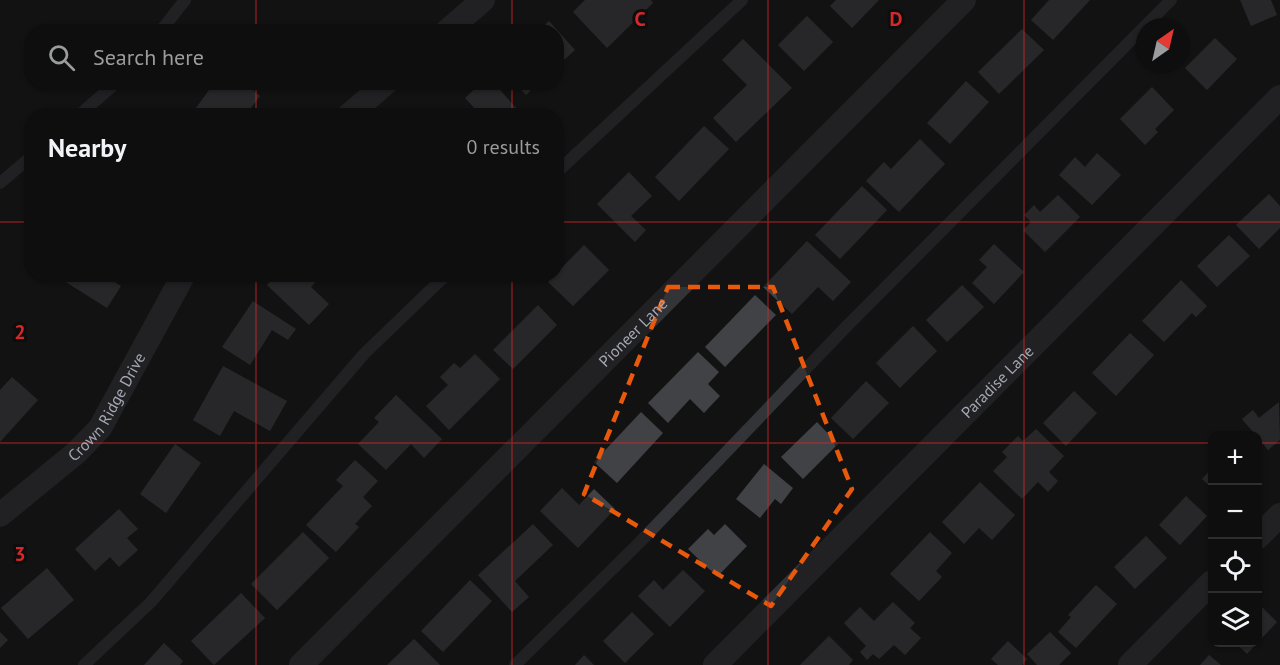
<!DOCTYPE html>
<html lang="en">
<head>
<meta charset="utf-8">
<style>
	:root { --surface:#0e0e0e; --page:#171717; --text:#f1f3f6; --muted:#9b9c9e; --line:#2e2e2e }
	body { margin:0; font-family:"PT Sans",sans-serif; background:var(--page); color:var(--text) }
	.controls { position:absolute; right:18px; bottom:18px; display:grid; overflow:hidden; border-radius:12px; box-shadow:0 2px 4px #0004 }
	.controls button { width:54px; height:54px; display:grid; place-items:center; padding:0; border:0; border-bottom:2px solid var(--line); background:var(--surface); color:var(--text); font:30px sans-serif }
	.compass { position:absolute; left:1136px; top:18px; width:54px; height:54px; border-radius:50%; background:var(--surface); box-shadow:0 2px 4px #0004; rotate:34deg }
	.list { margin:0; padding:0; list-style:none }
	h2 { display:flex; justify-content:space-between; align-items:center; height:78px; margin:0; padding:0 24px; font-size:26px }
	h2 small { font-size:20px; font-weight:400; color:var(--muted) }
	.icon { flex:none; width:33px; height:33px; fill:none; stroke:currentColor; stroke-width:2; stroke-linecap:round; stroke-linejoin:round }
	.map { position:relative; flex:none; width:1280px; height:665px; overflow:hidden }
	.search { position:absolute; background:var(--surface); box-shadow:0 2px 4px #0004; left:24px; top:24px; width:540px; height:66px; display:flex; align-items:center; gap:15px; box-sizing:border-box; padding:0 21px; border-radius:24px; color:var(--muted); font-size:22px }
	.panel { position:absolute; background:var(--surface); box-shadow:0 2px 4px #0004; left:24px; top:108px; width:540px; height:174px; border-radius:24px }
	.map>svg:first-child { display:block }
	.building { fill:#414246 }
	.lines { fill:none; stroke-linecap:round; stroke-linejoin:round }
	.service { stroke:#333438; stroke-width:12 }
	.minor { stroke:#333438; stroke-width:24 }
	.marked { fill:none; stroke:#e8590c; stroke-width:4.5; stroke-dasharray:12 8; stroke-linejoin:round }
	.grid { fill:none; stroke:#d62828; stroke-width:1.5; stroke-opacity:0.55 }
	.labels { text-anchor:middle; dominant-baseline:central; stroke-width:6; stroke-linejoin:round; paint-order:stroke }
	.street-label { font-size:16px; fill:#a5a8b3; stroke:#0d0d0e }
	.grid-label { font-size:20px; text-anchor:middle; font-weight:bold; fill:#d62828; stroke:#0d0d0e; stroke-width:6; stroke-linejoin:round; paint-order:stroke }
</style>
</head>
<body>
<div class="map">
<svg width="1280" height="665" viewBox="0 0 1280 665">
	<rect width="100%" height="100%" fill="#121213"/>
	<g class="building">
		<polygon points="585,0 651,0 653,3 607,48 573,12"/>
		<polygon points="836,0 879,0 852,28 830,6"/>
		<polygon points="1049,0 1090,0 1053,40 1031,20"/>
		<polygon points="1240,0 1271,0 1277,15 1251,26"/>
		<polygon points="807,16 833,42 804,71 778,45"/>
		<polygon points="549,21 575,50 556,67 556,32 537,32"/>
		<polygon points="1022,29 1044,50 999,94 978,72"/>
		<polygon points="1215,38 1237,59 1207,90 1185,68"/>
		<polygon points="743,39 792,88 736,142 713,118 747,85 722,60"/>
		<polygon points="966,81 989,102 950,144 927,123"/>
		<polygon points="215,82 243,82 260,96 245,116 190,116"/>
		<polygon points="482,82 493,82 523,116 472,116 477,111 465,98"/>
		<polygon points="514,82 539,82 526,95"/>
		<polygon points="1152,87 1174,110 1155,129 1158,132 1145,145 1120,119"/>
		<polygon points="704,126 729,149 679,201 655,177"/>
		<polygon points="920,139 945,164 899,212 866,181 884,162 891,169"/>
		<polygon points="1097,153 1121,175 1092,205 1059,175 1075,157 1085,167"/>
		<polygon points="629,172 652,196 631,216 646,230 635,242 597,204"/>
		<polygon points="862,186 887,210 840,259 815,235"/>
		<polygon points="1269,194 1280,206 1280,228 1259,249 1236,225"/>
		<polygon points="1058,195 1080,217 1045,252 1023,230 1031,222 1024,215 1034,205 1040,212"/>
		<polygon points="1229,235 1250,256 1217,287 1197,266"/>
		<polygon points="807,241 851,282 833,301 818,287 792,314 763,287"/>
		<polygon points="994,244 1024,272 994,304 972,283 987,267 979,260"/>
		<polygon points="584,245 609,270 573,306 548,282"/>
		<polygon points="53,274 102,274 121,286 107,308"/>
		<polygon points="277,274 323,274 311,287 329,304 309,325 267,285"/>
		<polygon points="1181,280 1207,306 1196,317 1192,313 1164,342 1142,321"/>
		<polygon points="962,285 984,307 947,342 926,320"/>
		<polygon points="755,295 776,315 725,367 705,347"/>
		<polygon points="253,301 296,329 288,340 272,330 250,365 222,347"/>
		<polygon points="538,305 557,325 513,369 493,350"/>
		<polygon points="913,326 937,351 900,388 876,363"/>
		<polygon points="1130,333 1154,355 1116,396 1092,373"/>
		<polygon points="698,352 719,372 708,384 720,396 704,413 690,399 668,423 648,403"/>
		<polygon points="475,354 500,379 449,430 426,406 448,385 440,377 454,363 460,368"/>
		<polygon points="223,366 287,401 270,431 234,411 220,436 193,420"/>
		<polygon points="12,377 38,400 0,442 0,390"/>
		<polygon points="866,381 889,403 853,439 831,418"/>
		<polygon points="1074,391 1097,413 1066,446 1043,423"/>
		<polygon points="396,395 442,439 424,458 411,444 386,470 358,444 379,422 374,418"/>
		<polygon points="1279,402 1280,440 1268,450 1242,419 1253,410 1259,418"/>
		<polygon points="641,412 663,433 617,483 594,462"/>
		<polygon points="817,422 838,444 803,479 781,457"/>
		<polygon points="1036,429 1064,456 1049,472 1058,481 1048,492 1038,482 1022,499 993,471 1007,457 1002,452 1018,436 1023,441"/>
		<polygon points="175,444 201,463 166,513 140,494"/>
		<polygon points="355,460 378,481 363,497 372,506 355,524 359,527 336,552 306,525 343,486 336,480"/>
		<polygon points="764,464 793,488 781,504 775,499 760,518 736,499"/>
		<polygon points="1212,468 1212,488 1202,479"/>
		<polygon points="980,482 1015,515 992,540 979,528 964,544 942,522"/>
		<polygon points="562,488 579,505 594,489 615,509 578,548 540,511"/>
		<polygon points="1186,496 1207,516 1180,545 1159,525"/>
		<polygon points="119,509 138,529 127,538 138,550 119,567 110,557 95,571 75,549"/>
		<polygon points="533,524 553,545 515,581 529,597 512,612 478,575"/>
		<polygon points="725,524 747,546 717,577 688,549 708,529 714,535"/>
		<polygon points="303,532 329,558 277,610 251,584"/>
		<polygon points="930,532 952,553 936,571 942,577 919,601 890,574"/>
		<polygon points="1146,536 1167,558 1135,589 1114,567"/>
		<polygon points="47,568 74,600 28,639 1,608"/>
		<polygon points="683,570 705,591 670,627 638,596 654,580 663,590"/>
		<polygon points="470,580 492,601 443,652 421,631"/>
		<polygon points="1096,585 1117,604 1076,648 1058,632 1071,617 1068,615"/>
		<polygon points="241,593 265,618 214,665 191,641"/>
		<polygon points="893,602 915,623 910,628 921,638 905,655 894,645 879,659 873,654 867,660 860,652 866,646 844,623 860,607 874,621"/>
		<polygon points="1258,603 1277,622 1247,654 1235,642 1258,642"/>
		<polygon points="632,612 654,634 625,663 603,641"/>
		<polygon points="0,632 8,640 0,648"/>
		<polygon points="1050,632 1071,653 1059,665 1037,665 1027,654"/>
		<polygon points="829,636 853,660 849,665 800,665"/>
		<polygon points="414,639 440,665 387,665"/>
		<polygon points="1008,641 1027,659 1022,665 998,665 991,659"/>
		<polygon points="164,643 183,661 180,665 144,665"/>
		<polygon points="584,655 594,665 575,665"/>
		<polygon points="1209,655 1221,665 1200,665"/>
	</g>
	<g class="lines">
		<g class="service">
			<polyline points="160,32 185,0"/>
			<polyline points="78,116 117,82"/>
			<polyline points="556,173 742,0"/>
			<polyline points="0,183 32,156"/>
			<polyline points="84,665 151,602 364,354 447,274"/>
			<polyline points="515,665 641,541 845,328 1171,0"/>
		</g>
		<g class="minor">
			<polyline points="446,32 483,0"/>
			<polyline points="348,116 387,82"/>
			<path id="s1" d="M0 515 77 452 100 428 184 274"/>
			<polyline points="1258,537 1280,515"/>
			<path id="s2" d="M301 665 964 0"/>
			<path id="s3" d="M715 665 1280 97"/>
			<polyline points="1130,665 1212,582"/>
		</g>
	</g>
	<path d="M0 0H1280V665H0ZM668 287H773L852 489 771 606 584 494Z" fill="#121213" fill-opacity=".55" fill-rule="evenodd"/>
	<path class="marked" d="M668 287H773L852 489 771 606 584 494Z"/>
	<path class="grid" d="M256 0V32M512 0V32M768 0V665M1024 0V665M256 82V116M512 82V116M0 222H32M556 222H1280M256 274V665M512 274V665M0 443H1212M1258 443H1280"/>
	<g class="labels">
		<g class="street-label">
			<text stroke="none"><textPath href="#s2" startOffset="470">Pioneer Lane</textPath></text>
			<text stroke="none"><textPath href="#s3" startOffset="400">Paradise Lane</textPath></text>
			<text stroke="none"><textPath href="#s1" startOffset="154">Crown Ridge Drive</textPath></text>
		</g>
	</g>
	<g class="grid-label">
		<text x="640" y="26">C</text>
		<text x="896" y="26">D</text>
		<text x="20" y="339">2</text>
		<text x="20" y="561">3</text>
	</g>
</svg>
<div class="controls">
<button>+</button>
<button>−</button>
<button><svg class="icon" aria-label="locate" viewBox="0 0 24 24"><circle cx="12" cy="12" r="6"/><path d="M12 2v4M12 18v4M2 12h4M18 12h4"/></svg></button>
<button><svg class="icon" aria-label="layers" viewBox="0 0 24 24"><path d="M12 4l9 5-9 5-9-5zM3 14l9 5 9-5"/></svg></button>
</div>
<svg class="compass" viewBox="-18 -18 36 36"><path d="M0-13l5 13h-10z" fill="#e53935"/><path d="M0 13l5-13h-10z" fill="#9b9c9e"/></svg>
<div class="search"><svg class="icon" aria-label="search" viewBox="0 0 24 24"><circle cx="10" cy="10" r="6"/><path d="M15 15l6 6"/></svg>Search here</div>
<section class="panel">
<h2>Nearby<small>0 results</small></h2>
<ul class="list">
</ul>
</section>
</div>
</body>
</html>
